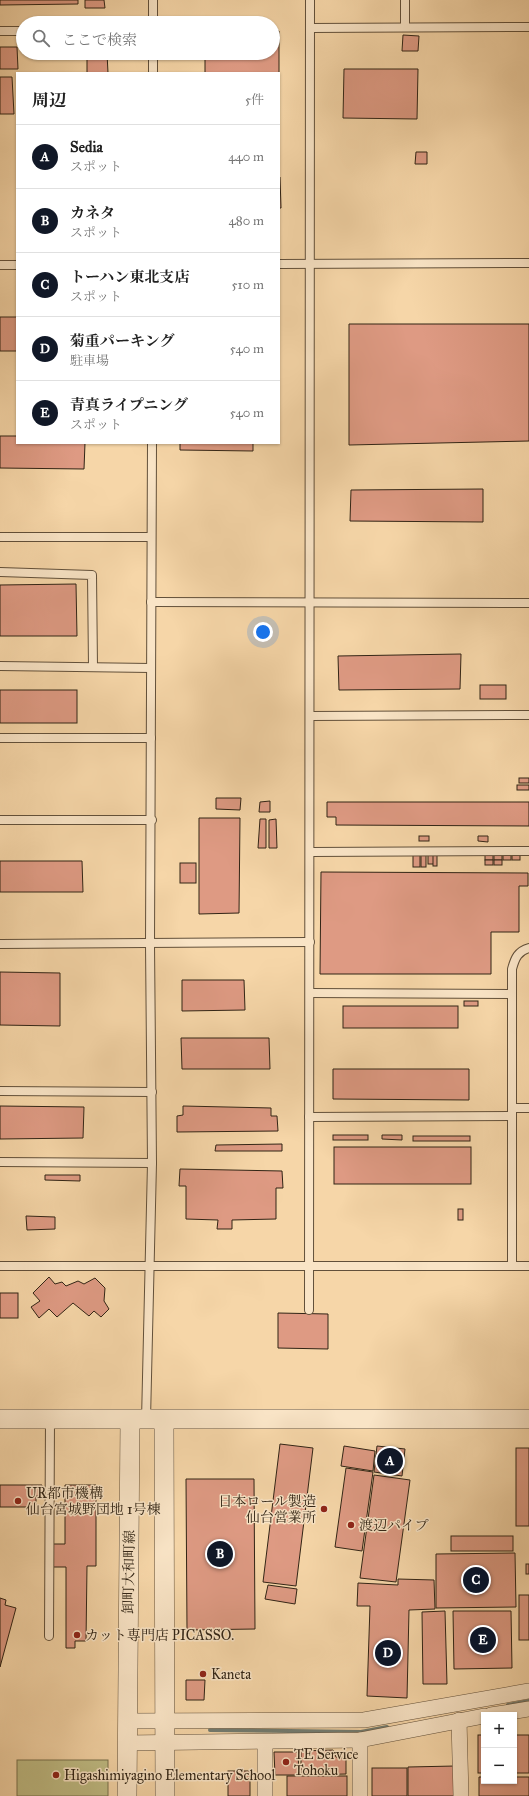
<!DOCTYPE html>
<html lang="ja">
<head>
<meta charset="utf-8">
<style>
	:root { --surface:#fff; --page:#f2f2f2; --text:#222; --muted:#767676; --line:#e0e0e0; --accent:#111827 }
	body { margin:0; font-family:"IM FELL Great Primer","Noto Serif JP",serif; background:var(--page); color:var(--text) }
	.controls { position:absolute; right:12px; bottom:12px; display:grid; overflow:hidden; border-radius:0px; box-shadow:0 1px 3px #0004 }
	.controls button { width:36px; height:36px; display:grid; place-items:center; padding:0; border:0; border-bottom:1px solid var(--line); background:var(--surface); color:var(--text); font:20px sans-serif }
	.you { position:absolute; left:263px; top:632px; width:14px; height:14px; margin:-10px; border:3px solid #fff; border-radius:50%; background:#1a73e8; box-shadow:0 0 0 6px #1a73e833 }
	.badge { display:grid; place-items:center; width:26px; height:26px; border-radius:50%; background:var(--accent); color:#fff; font-size:13px; font-weight:700 }
	.pin { position:absolute; translate:-50% -50%; border:2px solid #fff; box-shadow:0 1px 4px #0006 }
	.list { margin:0; padding:0; list-style:none }
	h2 { display:flex; justify-content:space-between; align-items:center; height:52px; margin:0; padding:0 16px; font-size:17px }
	h2 small { font-size:13px; font-weight:400; color:var(--muted) }
	.list li { display:grid; grid-template-columns:26px 1fr auto; gap:12px; align-items:center; box-sizing:border-box; height:64px; padding:0 16px; border-top:1px solid var(--line) }
	.list b { display:block; font-size:15px; white-space:nowrap }
	.list p { margin:0; font-size:13px; white-space:nowrap; color:var(--muted) }
	.list em { font-size:13px; font-style:normal; color:var(--muted) }
	.icon { flex:none; width:22px; height:22px; fill:none; stroke:currentColor; stroke-width:2; stroke-linecap:round; stroke-linejoin:round }
	.map { position:relative; flex:none; width:529px; height:1796px; overflow:hidden }
	.search { position:absolute; background:var(--surface); box-shadow:0 1px 3px #0004; left:16px; top:16px; width:264px; height:44px; display:flex; align-items:center; gap:10px; box-sizing:border-box; padding:0 14px; border-radius:22px; color:var(--muted); font-size:15px }
	.panel { position:absolute; background:var(--surface); box-shadow:0 1px 3px #0004; left:16px; top:72px; width:264px; height:372px; border-radius:0px }
	.map>svg:first-child { display:block }
	.green { fill:#c0bd85; stroke:#78704d }
	.lines { fill:none; stroke-linecap:round; stroke-linejoin:round }
	.stream { stroke:#727c71; stroke-width:4 }
	.building { fill:#de9a83; stroke:#312415 }
	.service-casing { stroke:#62503a; stroke-width:10 }
	.minor-casing { stroke:#62503a; stroke-width:16 }
	.tertiary-casing { stroke:#62503a; stroke-width:20 }
	.service { stroke:#f9e4c6; stroke-width:8 }
	.minor { stroke:#f9e4c6; stroke-width:15 }
	.tertiary { stroke:#f9e4c6; stroke-width:19 }
	.poi-dot { fill:#8f2418; stroke:#f9e4c6; stroke-width:1.5 }
	.labels { text-anchor:middle; dominant-baseline:central; stroke-width:3; stroke-linejoin:round; paint-order:stroke }
	.poi-label { font-size:14px; fill:#312415; stroke:#f9e4c6; text-anchor:start }
	.street-label { font-size:14px; fill:#312415; stroke:#f9e4c6 }
</style>
</head>
<body>
<div class="map">
<svg width="529" height="1796" viewBox="0 0 529 1796">
	<rect width="100%" height="100%" fill="#f6d6a8"/>
	<filter id="stains"><feTurbulence type="fractalNoise" baseFrequency=".005" numOctaves="4"/><feColorMatrix values="0 0 0 0 .2 0 0 0 0 .09 0 0 0 0 .02 0 0 0 .5 -.17"/></filter>
	<radialGradient id="worn" r=".72"><stop offset=".6" stop-color="#630" stop-opacity="0"/><stop offset="1" stop-color="#630" stop-opacity=".3"/></radialGradient>
	<rect class="green" x="17" y="1760" width="91" height="36"/>
	<g class="lines">
		<g class="stream">
			<polyline points="508,1705 529,1701"/>
			<polyline points="210,1730 361,1732 387,1727"/>
		</g>
	</g>
	<g class="building">
		<polygon points="0,0 78,0 78,4 0,5"/>
		<polygon points="85,0 104,0 105,8 85,8"/>
		<polygon points="273,31 279,31 279,95 279,73 205,73 205,53 273,53"/>
		<polygon points="403,35 419,36 418,51 402,51"/>
		<polygon points="0,47 17,47 18,69 0,69"/>
		<polygon points="87,53 107,53 108,73 87,73"/>
		<polygon points="344,69 418,69 417,119 343,118"/>
		<polygon points="0,77 12,77 14,114 0,114"/>
		<polygon points="416,152 427,152 427,164 415,164"/>
		<polygon points="279,177 280,177 281,208 279,208"/>
		<rect x="0" y="317" width="17" height="34"/>
		<polygon points="349,324 529,324 529,441 349,445"/>
		<polygon points="0,436 17,436 17,443 85,443 84,469 0,468"/>
		<polygon points="180,443 253,443 253,451 180,450"/>
		<polygon points="483,489 483,522 350,521 351,490"/>
		<polygon points="76,584 77,636 0,636 0,585"/>
		<polygon points="461,654 460,689 339,690 338,656"/>
		<rect x="480" y="685" width="26" height="14"/>
		<rect x="0" y="690" width="77" height="33"/>
		<rect x="519" y="778" width="10" height="5"/>
		<rect x="517" y="785" width="12" height="5"/>
		<polygon points="216,798 241,798 240,810 216,809"/>
		<polygon points="270,801 270,812 259,812 260,802"/>
		<polygon points="327,802 529,802 529,826 336,825 336,817 327,817"/>
		<polygon points="199,818 240,818 239,913 199,914"/>
		<polygon points="260,819 266,819 266,848 258,848"/>
		<polygon points="276,819 277,848 269,848 269,820"/>
		<rect x="419" y="836" width="10" height="5"/>
		<polygon points="478,836 488,836 488,842 478,841"/>
		<rect x="428" y="853" width="6" height="11"/>
		<rect x="413" y="854" width="7" height="13"/>
		<rect x="421" y="854" width="5" height="13"/>
		<rect x="485" y="854" width="8" height="6"/>
		<rect x="494" y="854" width="8" height="6"/>
		<rect x="503" y="854" width="8" height="6"/>
		<rect x="433" y="855" width="4" height="11"/>
		<rect x="512" y="855" width="8" height="5"/>
		<rect x="485" y="860" width="8" height="5"/>
		<rect x="494" y="860" width="8" height="5"/>
		<polygon points="0,861 82,861 83,892 0,892"/>
		<rect x="180" y="863" width="16" height="20"/>
		<polygon points="321,872 528,873 528,886 519,886 519,932 491,932 491,974 320,974"/>
		<polygon points="0,972 60,973 60,1026 0,1025"/>
		<polygon points="182,980 244,980 245,1010 182,1011"/>
		<rect x="464" y="1001" width="14" height="5"/>
		<rect x="343" y="1006" width="115" height="22"/>
		<polygon points="181,1038 269,1038 270,1069 182,1069"/>
		<polygon points="333,1069 469,1069 469,1100 333,1099"/>
		<polygon points="0,1106 84,1107 83,1138 0,1139"/>
		<polygon points="183,1106 271,1108 271,1116 277,1116 278,1131 177,1132 177,1116 183,1115"/>
		<rect x="333" y="1135" width="35" height="5"/>
		<polygon points="382,1135 402,1135 402,1140 382,1139"/>
		<rect x="413" y="1136" width="57" height="5"/>
		<polygon points="282,1144 282,1151 215,1151 216,1145"/>
		<rect x="334" y="1147" width="137" height="37"/>
		<polygon points="180,1169 282,1171 283,1188 276,1188 276,1219 232,1220 232,1229 217,1229 218,1220 186,1219 186,1186 179,1186"/>
		<polygon points="45,1175 80,1175 80,1181 45,1180"/>
		<rect x="458" y="1209" width="5" height="11"/>
		<polygon points="26,1216 55,1217 55,1229 27,1230"/>
		<polygon points="49,1277 55,1284 62,1282 66,1286 78,1281 84,1284 95,1278 105,1288 104,1301 109,1309 101,1317 94,1311 89,1316 73,1303 57,1317 49,1309 39,1318 31,1307 40,1301 33,1293"/>
		<rect x="0" y="1293" width="18" height="25"/>
		<polygon points="278,1313 328,1314 328,1349 278,1348"/>
		<polygon points="280,1444 313,1448 296,1586 263,1582"/>
		<polygon points="344,1446 375,1451 373,1471 341,1466"/>
		<polygon points="377,1446 405,1449 402,1476 374,1472"/>
		<rect x="516" y="1448" width="13" height="78"/>
		<polygon points="346,1468 373,1472 362,1551 335,1547"/>
		<polygon points="374,1475 410,1480 396,1582 360,1578"/>
		<polygon points="186,1479 254,1479 255,1629 187,1630"/>
		<polygon points="0,1485 42,1485 42,1496 36,1496 36,1507 0,1507"/>
		<polygon points="65,1485 96,1485 96,1566 87,1566 86,1641 75,1641 75,1648 66,1648 66,1567 53,1567 53,1544 65,1544"/>
		<rect x="451" y="1536" width="62" height="15"/>
		<polygon points="515,1553 516,1607 436,1608 436,1554"/>
		<rect x="526" y="1564" width="3" height="10"/>
		<polygon points="398,1579 434,1580 435,1609 409,1610 407,1698 367,1696 370,1606 357,1606 358,1583 398,1585"/>
		<polygon points="268,1585 297,1589 295,1604 265,1599"/>
		<rect x="519" y="1595" width="10" height="45"/>
		<polygon points="0,1598 6,1600 5,1605 16,1608 0,1667"/>
		<polygon points="445,1611 447,1684 423,1684 422,1612"/>
		<polygon points="453,1611 511,1611 512,1668 454,1669"/>
		<polygon points="186,1680 205,1680 204,1700 186,1700"/>
		<rect x="478" y="1735" width="6" height="38"/>
		<rect x="514" y="1735" width="15" height="38"/>
		<polygon points="333,1750 336,1757 346,1759 346,1774 301,1775 301,1751"/>
		<polygon points="274,1752 298,1752 299,1775 275,1775"/>
		<polygon points="455,1766 455,1796 408,1796 408,1767"/>
		<rect x="372" y="1768" width="35" height="28"/>
		<rect x="228" y="1771" width="22" height="25"/>
		<rect x="287" y="1776" width="60" height="20"/>
		<polygon points="479,1777 484,1777 484,1781 514,1781 514,1777 529,1777 529,1796 479,1796"/>
	</g>
	<g class="lines">
		<defs>
			<g id="service">
				<polyline points="405,0 405,27"/>
				<polyline points="153,23 153,0"/>
				<polyline points="310,28 529,27"/>
				<polyline points="0,31 23,31"/>
				<polyline points="153,73 153,53"/>
				<polyline points="279,264 529,263"/>
				<polyline points="0,265 17,265"/>
				<polyline points="0,537 151,537"/>
				<polyline points="0,572 92,575 93,667"/>
				<polyline points="151,602 529,603"/>
				<polyline points="0,666 151,668"/>
				<polyline points="310,716 529,715"/>
				<polyline points="0,738 151,738"/>
				<polyline points="0,820 152,820"/>
				<polyline points="310,852 529,851"/>
				<polyline points="0,944 310,942"/>
				<polyline points="310,993 512,994"/>
				<polyline points="0,1091 152,1092"/>
				<polyline points="512,1108 529,1108"/>
				<polyline points="309,1117 512,1116"/>
				<polyline points="0,1162 152,1163"/>
				<polyline points="0,1266 529,1266"/>
				<path d="M512 1266V969C515 958 518 951 529 948"/>
				<polyline points="309,1310 310,0"/>
				<polyline points="146,1420 152,1163 150,944 152,443"/>
				<polyline points="49,1636 50,1419"/>
			</g>
			<g id="minor">
				<polyline points="491,1715 529,1709"/>
				<polyline points="459,1720 461,1796"/>
				<polyline points="127,1721 364,1720 529,1691"/>
				<polyline points="126,1743 360,1740 484,1716"/>
				<polyline points="265,1796 265,1742"/>
				<polyline points="360,1796 360,1740"/>
			</g>
			<g id="tertiary">
				<polyline points="0,1419 529,1419"/>
				<polyline points="164,1420 165,1796"/>
				<polyline points="127,1796 130,1420"/>
			</g>
		</defs>
		<use href="#service" class="service-casing"/>
		<use href="#minor" class="minor-casing"/>
		<use href="#tertiary" class="tertiary-casing"/>
		<use href="#service" class="service"/>
		<use href="#minor" class="minor"/>
		<use href="#tertiary" class="tertiary"/>
	</g>
	<g class="poi-dot">
		<circle cx="18" cy="1501" r="4"/>
		<circle cx="324" cy="1509" r="4"/>
		<circle cx="351" cy="1525" r="4"/>
		<circle cx="77" cy="1635" r="4"/>
		<circle cx="203" cy="1674" r="4"/>
		<circle cx="286" cy="1762" r="4"/>
		<circle cx="56" cy="1775" r="4"/>
	</g>
	<g class="labels">
		<g class="poi-label">
			<text x="26" y="1493">UR都市機構<tspan x="26" dy="16">仙台宮城野団地 1号棟</tspan></text>
			<text x="316" y="1501" text-anchor="end">日本ロール製造<tspan x="316" dy="16">仙台営業所</tspan></text>
			<text x="359" y="1525">渡辺パイプ</text>
			<text x="85" y="1635">カット専門店 PICASSO.</text>
			<text x="211" y="1674">Kaneta</text>
			<text x="294" y="1754">TE Service<tspan x="294" dy="16">Tohoku</tspan></text>
			<text x="64" y="1775">Higashimiyagino Elementary School</text>
		</g>
		<g class="street-label">
			<text transform="translate(129 1572) rotate(-89)">卸町大和町線</text>
		</g>
	</g>
	<rect width="100%" height="100%" filter="url(#stains)"/>
	<rect width="100%" height="100%" fill="url(#worn)"/>
</svg>
<div class="controls">
<button>+</button>
<button>−</button>
</div>
<div class="you"></div>
<div class="pin badge" style="left:390px;top:1461px">A</div>
<div class="pin badge" style="left:220px;top:1554px">B</div>
<div class="pin badge" style="left:476px;top:1580px">C</div>
<div class="pin badge" style="left:388px;top:1653px">D</div>
<div class="pin badge" style="left:483px;top:1640px">E</div>
<div class="search"><svg class="icon" aria-label="search" viewBox="0 0 24 24"><circle cx="10" cy="10" r="6"/><path d="M15 15l6 6"/></svg>ここで検索</div>
<section class="panel">
<h2>周辺<small>5件</small></h2>
<ul class="list">
<li><span class="badge">A</span><div><b>Sedia</b><p>スポット</p></div><em>440 m</em></li>
<li><span class="badge">B</span><div><b>カネタ</b><p>スポット</p></div><em>480 m</em></li>
<li><span class="badge">C</span><div><b>トーハン東北支店</b><p>スポット</p></div><em>510 m</em></li>
<li><span class="badge">D</span><div><b>菊重パーキング</b><p>駐車場</p></div><em>540 m</em></li>
<li><span class="badge">E</span><div><b>青真ライプニング</b><p>スポット</p></div><em>540 m</em></li>
</ul>
</section>
</div>
</body>
</html>
